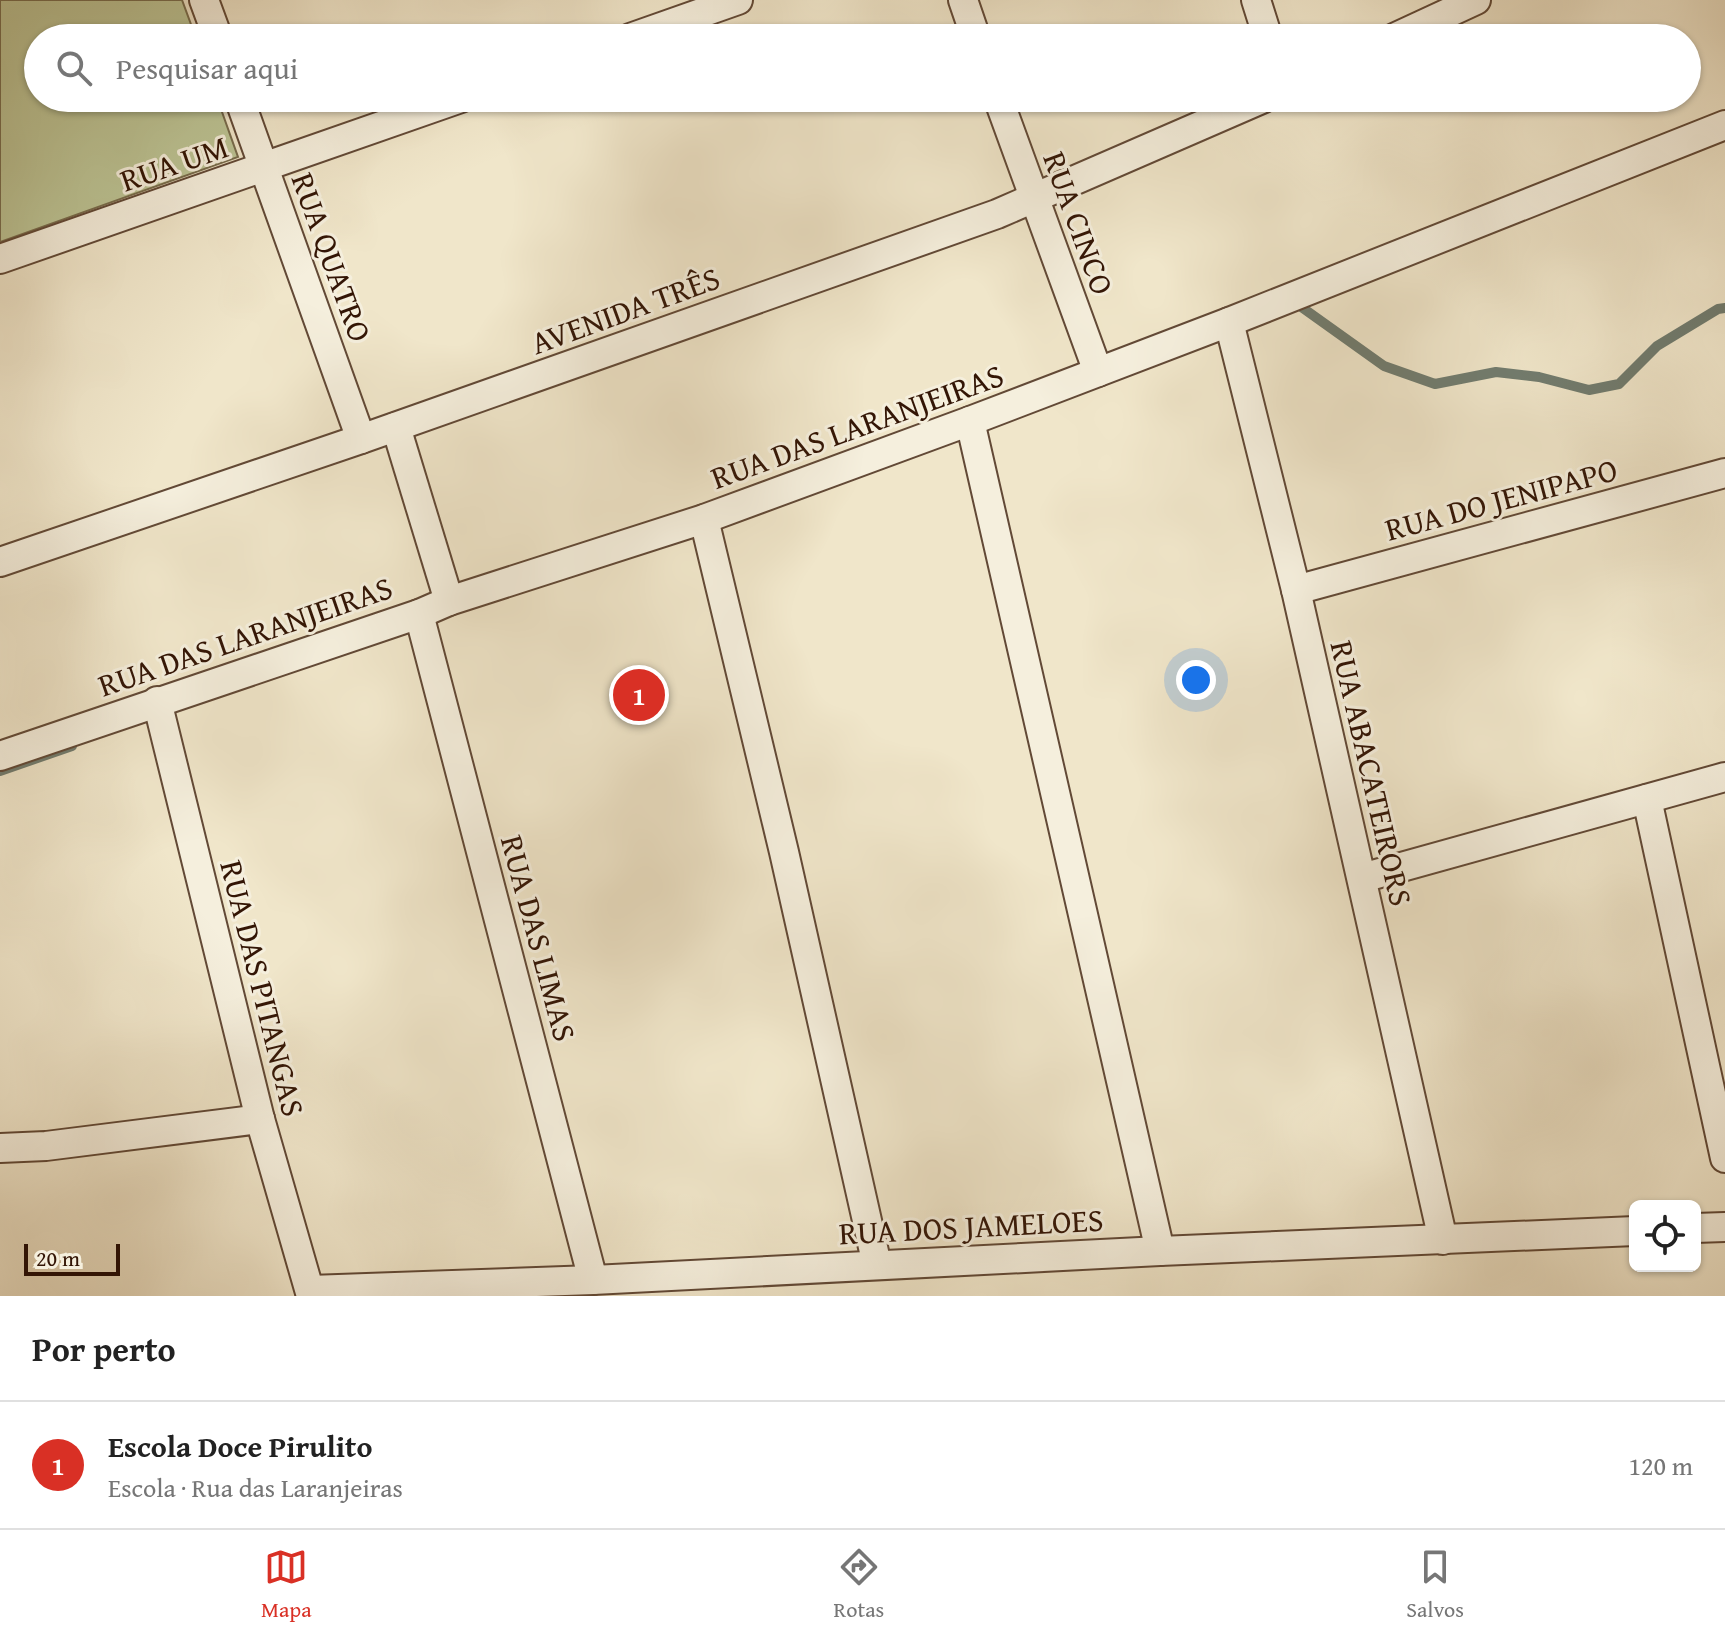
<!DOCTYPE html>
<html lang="pt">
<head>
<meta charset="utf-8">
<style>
	:root { --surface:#fff; --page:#f6f6f6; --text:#222; --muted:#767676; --line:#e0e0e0; --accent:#d93025 }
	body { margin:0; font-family:"Gentium Book Plus",serif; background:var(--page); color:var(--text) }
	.controls { position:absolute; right:24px; bottom:24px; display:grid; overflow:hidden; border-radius:12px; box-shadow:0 2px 6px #0004 }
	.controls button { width:72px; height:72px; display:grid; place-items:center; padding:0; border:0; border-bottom:2px solid var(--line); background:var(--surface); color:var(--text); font:40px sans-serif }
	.scale { position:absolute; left:24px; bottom:20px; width:96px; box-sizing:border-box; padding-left:8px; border:4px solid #331505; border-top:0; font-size:22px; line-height:28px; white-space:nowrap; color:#331505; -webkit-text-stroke:6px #f5efdd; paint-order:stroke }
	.you { position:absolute; left:1196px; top:680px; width:28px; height:28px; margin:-20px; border:6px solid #fff; border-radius:50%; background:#1a73e8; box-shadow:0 0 0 12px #1a73e833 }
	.badge { display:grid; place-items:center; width:52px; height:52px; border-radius:50%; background:var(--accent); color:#fff; font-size:26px; font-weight:700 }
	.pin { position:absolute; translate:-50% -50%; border:4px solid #fff; box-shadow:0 2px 8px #0006 }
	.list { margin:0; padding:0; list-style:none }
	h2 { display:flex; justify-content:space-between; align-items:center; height:104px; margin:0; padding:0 32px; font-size:34px }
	h2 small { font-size:26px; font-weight:400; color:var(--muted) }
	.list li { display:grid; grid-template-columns:52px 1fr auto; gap:24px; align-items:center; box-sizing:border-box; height:128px; padding:0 32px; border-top:2px solid var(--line) }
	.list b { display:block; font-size:30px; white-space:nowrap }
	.list p { margin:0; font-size:26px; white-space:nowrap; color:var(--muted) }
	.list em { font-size:26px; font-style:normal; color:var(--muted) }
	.icon { flex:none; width:44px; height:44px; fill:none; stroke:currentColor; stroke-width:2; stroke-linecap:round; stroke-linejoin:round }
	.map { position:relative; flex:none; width:1725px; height:1296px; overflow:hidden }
	.search { position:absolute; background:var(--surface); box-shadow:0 2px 6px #0004; left:24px; right:24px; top:24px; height:88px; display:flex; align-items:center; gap:20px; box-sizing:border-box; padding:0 28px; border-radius:44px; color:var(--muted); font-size:30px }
	.sheet { height:232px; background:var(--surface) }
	nav { display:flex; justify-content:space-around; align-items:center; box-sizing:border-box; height:112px; border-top:2px solid var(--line); background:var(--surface); font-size:22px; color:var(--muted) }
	nav a { display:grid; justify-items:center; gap:4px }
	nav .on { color:var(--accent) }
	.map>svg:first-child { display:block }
	.green { fill:#bcc495; stroke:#786c4d; stroke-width:2 }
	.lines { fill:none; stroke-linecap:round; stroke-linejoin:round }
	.stream { stroke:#717c6f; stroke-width:10 }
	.minor-casing { stroke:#624936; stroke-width:32 }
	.minor { stroke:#f5efdd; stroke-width:28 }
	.labels { text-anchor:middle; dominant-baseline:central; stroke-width:6; stroke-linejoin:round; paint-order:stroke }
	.street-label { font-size:32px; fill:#331505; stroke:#f5efdd }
</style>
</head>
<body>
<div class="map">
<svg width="1725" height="1296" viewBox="0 0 1725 1296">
	<rect width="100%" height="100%" fill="#f0e6ca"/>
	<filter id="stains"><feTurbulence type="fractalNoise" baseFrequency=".0025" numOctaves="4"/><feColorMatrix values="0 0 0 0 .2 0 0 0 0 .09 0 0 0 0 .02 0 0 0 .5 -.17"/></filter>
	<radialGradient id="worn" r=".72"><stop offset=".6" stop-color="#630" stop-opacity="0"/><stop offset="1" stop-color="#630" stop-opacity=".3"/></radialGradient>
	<polygon class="green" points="0,0 182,0 196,38 38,38 38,98 217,98 238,157 0,242"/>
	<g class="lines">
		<g class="stream">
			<polyline points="1293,301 1384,366 1435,384 1496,372 1539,377 1589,390 1619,384 1657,346 1718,309 1725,308"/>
			<polyline points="0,771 72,746"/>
		</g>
		<defs>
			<g id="minor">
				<polyline points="204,0 218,38"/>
				<polyline points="963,0 976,38"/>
				<polyline points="1256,0 1268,38"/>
				<polyline points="630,38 738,0"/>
				<polyline points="1394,38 1476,0"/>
				<polyline points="239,98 361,439"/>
				<polyline points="998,98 1098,372"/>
				<polyline points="0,259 461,98"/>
				<polyline points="1229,322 1296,590 1443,1240"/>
				<polyline points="970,421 1160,1251"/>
				<polyline points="396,427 449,601"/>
				<polyline points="704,519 784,852 877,1265"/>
				<polyline points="0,562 361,439 997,214 1264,98"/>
				<polyline points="1296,590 1725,473"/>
				<polyline points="419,614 593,1280"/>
				<polyline points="157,701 260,1119 311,1296"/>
				<polyline points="0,756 419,614 449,601 704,519 970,421 1229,322 1725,125"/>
				<polyline points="1647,799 1725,1158"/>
				<polyline points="1362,878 1725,777"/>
				<polyline points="0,1148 46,1146 260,1119"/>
				<polyline points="1695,1228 1725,1227"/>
				<polyline points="310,1290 593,1280 1160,1251 1635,1231"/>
			</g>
		</defs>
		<use href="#minor" class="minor-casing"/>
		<use href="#minor" class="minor"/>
	</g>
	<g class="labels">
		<g class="street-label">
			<text transform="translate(174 163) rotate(-19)">RUA UM</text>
			<text transform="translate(1079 223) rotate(70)">RUA CINCO</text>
			<text transform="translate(332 257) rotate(70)">RUA QUATRO</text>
			<text transform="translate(625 310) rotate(-20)">AVENIDA TRÊS</text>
			<text transform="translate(857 426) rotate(-20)">RUA DAS LARANJEIRAS</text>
			<text transform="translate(1501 499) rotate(-15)">RUA DO JENIPAPO</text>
			<text transform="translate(245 636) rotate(-19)">RUA DAS LARANJEIRAS</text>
			<text transform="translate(1372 773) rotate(77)">RUA ABACATEIRORS</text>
			<text transform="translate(539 938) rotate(75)">RUA DAS LIMAS</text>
			<text transform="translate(263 988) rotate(76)">RUA DAS PITANGAS</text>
			<text transform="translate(971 1226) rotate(-3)">RUA DOS JAMELOES</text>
		</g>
	</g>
	<rect width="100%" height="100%" filter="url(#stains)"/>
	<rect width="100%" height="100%" fill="url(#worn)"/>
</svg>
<div class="controls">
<button><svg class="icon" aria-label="locate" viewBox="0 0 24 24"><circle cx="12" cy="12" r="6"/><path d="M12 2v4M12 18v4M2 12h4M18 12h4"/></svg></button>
</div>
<div class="scale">20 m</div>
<div class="you"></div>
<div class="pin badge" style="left:639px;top:695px">1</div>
<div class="search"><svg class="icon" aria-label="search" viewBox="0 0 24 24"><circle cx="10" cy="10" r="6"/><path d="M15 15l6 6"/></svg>Pesquisar aqui</div>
</div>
<section class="sheet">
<h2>Por perto<small></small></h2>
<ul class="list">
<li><span class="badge">1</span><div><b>Escola Doce Pirulito</b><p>Escola · Rua das Laranjeiras</p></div><em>120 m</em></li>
</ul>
</section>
<nav>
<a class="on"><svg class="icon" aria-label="map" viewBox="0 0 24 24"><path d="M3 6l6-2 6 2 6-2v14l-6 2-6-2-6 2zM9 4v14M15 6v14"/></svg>Mapa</a>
<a><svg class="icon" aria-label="directions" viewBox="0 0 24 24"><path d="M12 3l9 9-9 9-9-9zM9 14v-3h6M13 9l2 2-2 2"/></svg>Rotas</a>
<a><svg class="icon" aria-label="saved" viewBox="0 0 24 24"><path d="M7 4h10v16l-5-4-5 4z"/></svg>Salvos</a>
</nav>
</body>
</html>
